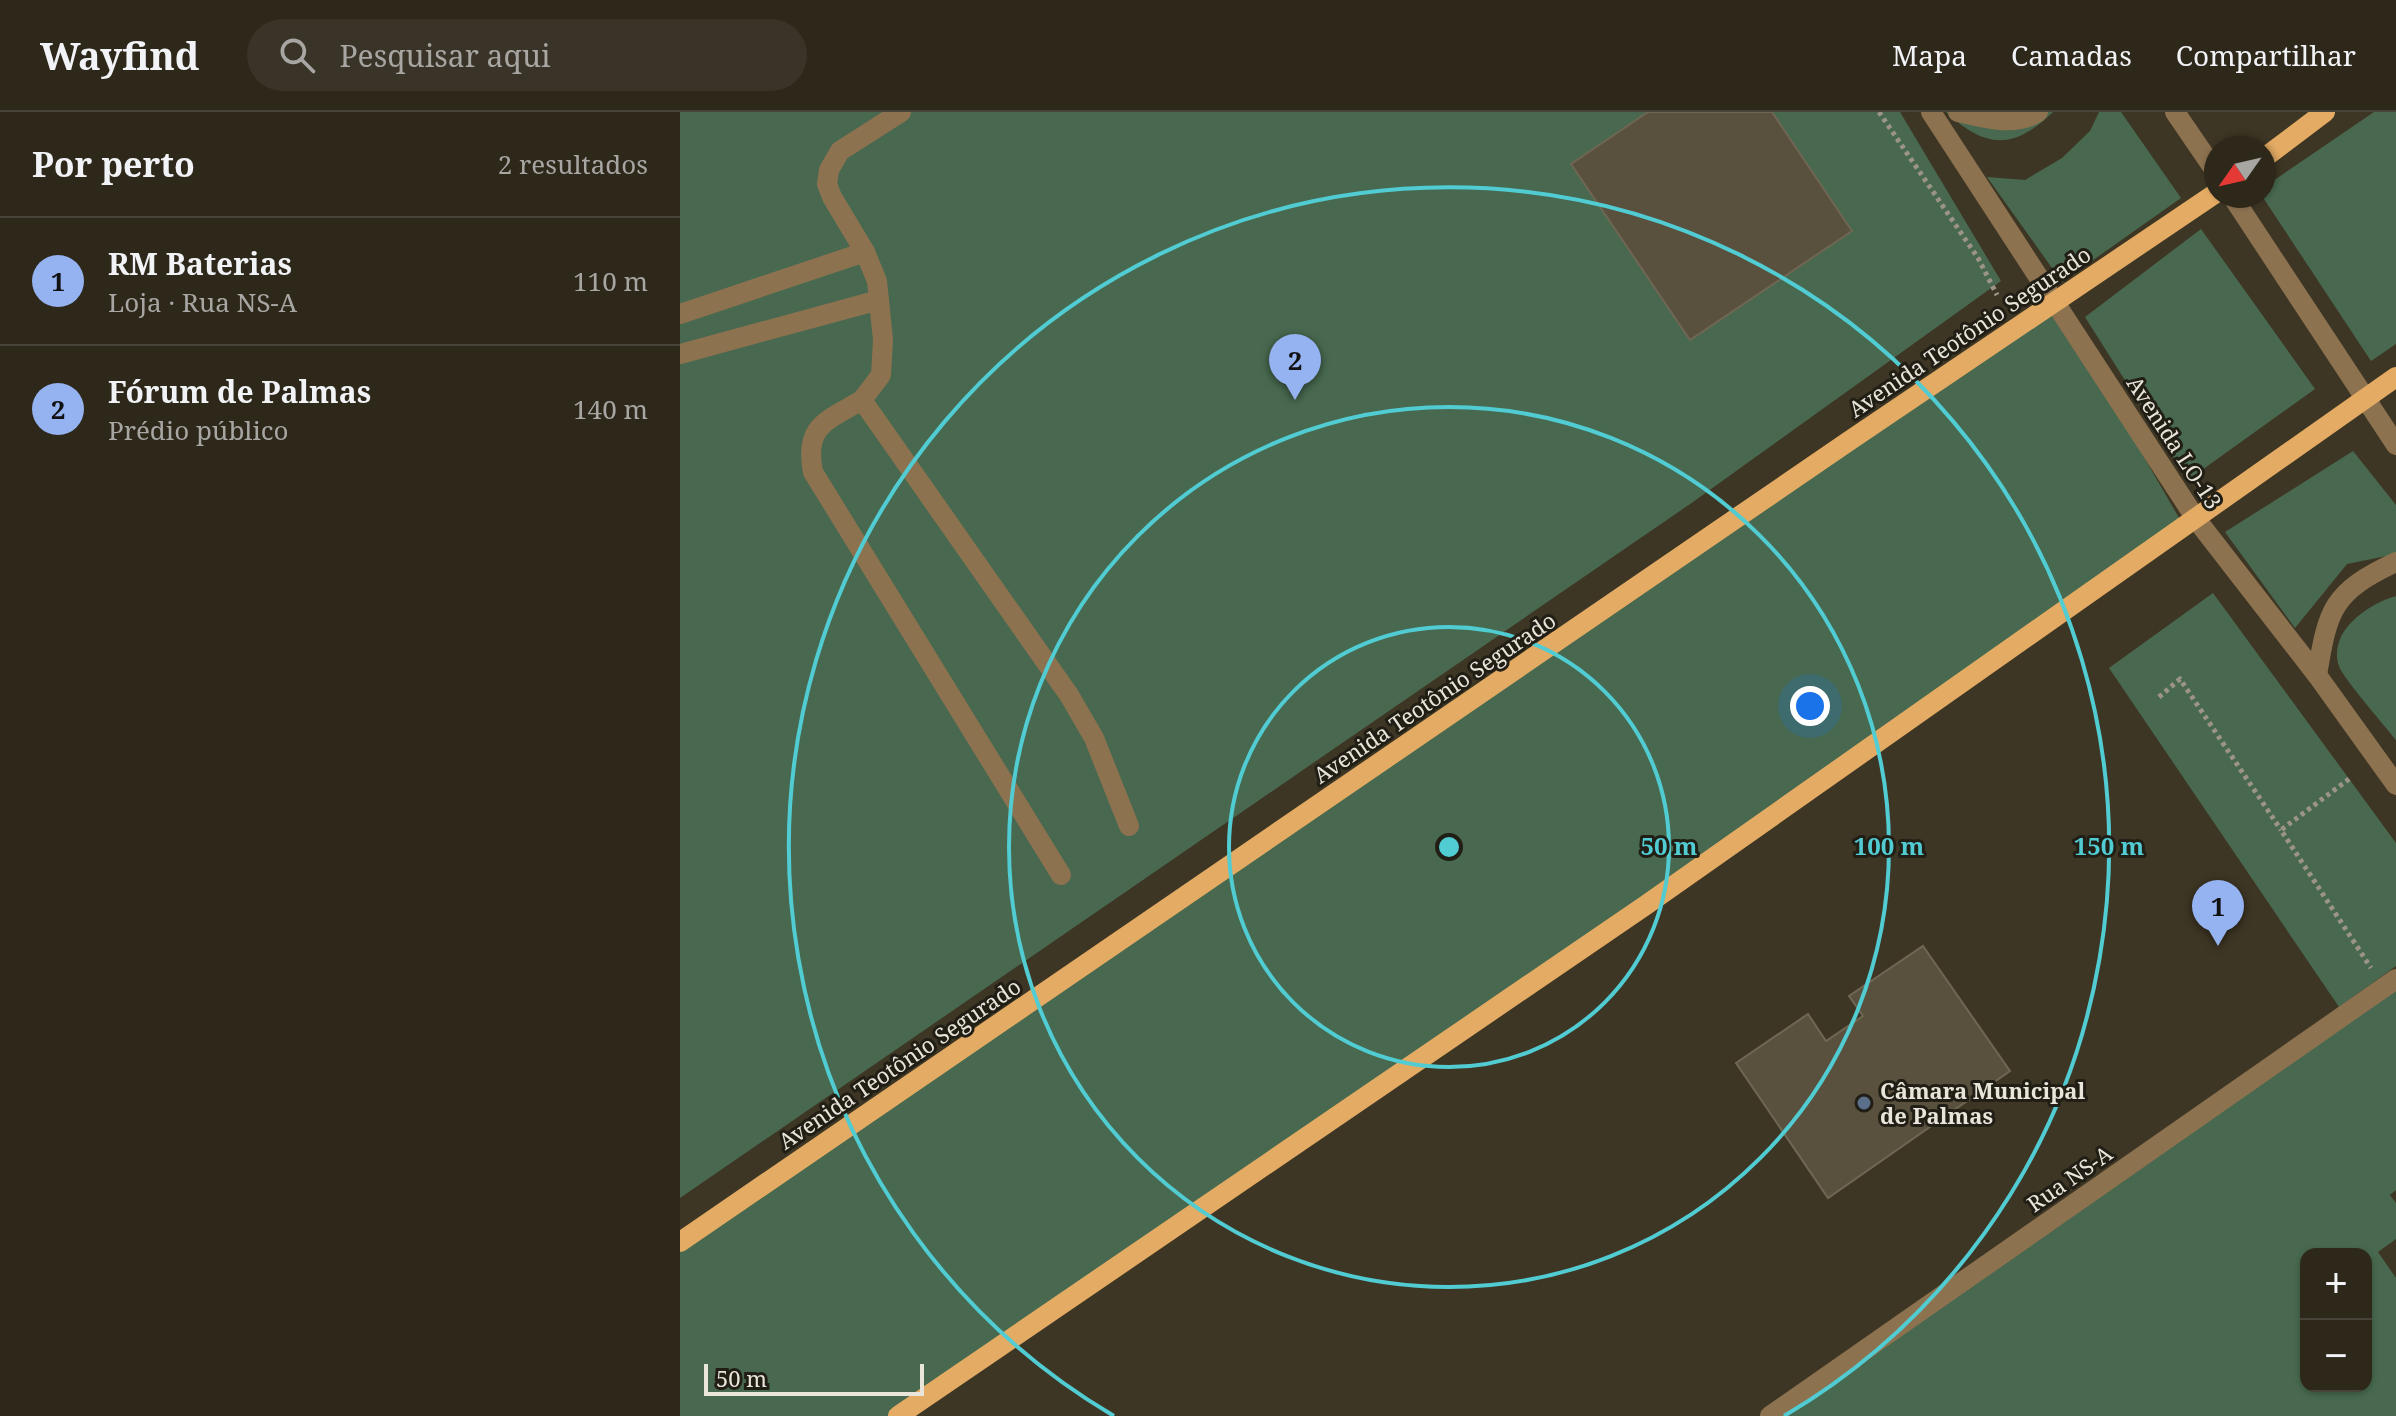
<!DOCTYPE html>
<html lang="pt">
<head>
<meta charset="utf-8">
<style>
	:root { --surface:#2e281b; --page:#3a3428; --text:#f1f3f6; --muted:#a7a6a3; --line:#49443a; --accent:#95b2f1 }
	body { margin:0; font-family:"Noto Serif",serif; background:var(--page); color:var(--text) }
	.controls { position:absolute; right:24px; bottom:24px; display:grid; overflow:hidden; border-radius:16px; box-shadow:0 2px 6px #0004 }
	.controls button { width:72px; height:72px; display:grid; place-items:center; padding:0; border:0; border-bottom:2px solid var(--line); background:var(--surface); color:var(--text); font:40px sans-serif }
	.compass { position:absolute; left:1524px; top:24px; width:72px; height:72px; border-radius:50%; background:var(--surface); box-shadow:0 2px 6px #0004; rotate:236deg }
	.scale { position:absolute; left:24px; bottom:20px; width:220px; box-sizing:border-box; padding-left:8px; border:4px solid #eae5db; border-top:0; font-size:22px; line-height:28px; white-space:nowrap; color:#eae5db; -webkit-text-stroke:6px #211e16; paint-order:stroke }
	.you { position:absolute; left:1130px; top:594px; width:28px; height:28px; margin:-20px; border:6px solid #fff; border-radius:50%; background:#1a73e8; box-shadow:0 0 0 12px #1a73e833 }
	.badge { display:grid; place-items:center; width:52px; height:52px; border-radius:50%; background:var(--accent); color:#111; font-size:26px; font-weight:700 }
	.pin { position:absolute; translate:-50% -66px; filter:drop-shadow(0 2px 4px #0008) }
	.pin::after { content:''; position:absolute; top:42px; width:28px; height:24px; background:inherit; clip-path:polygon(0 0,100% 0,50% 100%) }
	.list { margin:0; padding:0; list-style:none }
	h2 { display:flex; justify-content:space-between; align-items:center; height:104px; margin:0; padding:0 32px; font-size:34px }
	h2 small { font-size:26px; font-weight:400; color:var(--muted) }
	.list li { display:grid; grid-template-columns:52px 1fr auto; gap:24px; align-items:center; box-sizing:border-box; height:128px; padding:0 32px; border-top:2px solid var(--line) }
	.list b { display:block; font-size:30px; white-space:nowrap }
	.list p { margin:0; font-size:26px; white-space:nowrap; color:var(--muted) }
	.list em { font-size:26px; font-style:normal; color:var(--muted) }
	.icon { flex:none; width:44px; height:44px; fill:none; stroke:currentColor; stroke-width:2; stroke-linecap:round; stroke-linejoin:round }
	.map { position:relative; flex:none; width:1716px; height:1304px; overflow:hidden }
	header { display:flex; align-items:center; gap:48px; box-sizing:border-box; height:112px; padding:0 40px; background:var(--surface); border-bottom:2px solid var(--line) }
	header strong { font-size:38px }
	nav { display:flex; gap:44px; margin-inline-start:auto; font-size:28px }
	.search { width:560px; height:72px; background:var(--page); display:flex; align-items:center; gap:20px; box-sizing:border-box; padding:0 28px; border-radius:44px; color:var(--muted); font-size:30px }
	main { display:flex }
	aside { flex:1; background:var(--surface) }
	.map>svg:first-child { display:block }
	.green { fill:#48694f; fill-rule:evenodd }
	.building { fill:#59513e; stroke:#6f6653; stroke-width:2 }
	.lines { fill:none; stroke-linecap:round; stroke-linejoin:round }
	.path { stroke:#9b9487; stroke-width:5; stroke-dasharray:4 4; stroke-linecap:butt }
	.minor { stroke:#8d7250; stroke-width:20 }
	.major { stroke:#e3ab63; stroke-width:20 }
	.ring { fill:none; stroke:#51ccd3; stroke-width:4 }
	.service-dot { fill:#5c6f8a; stroke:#211e16; stroke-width:3 }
	.labels { text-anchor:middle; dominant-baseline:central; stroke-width:6; stroke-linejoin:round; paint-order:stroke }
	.street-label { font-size:22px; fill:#eae5db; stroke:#211e16 }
	.poi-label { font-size:22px; font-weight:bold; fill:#eae5db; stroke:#211e16; text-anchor:start }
	.centre { fill:#51ccd3; stroke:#211e16; stroke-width:4 }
	.ring-label { font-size:24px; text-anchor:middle; font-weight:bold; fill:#51ccd3; stroke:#211e16; stroke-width:6; stroke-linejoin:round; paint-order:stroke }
</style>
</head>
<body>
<header>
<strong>Wayfind</strong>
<div class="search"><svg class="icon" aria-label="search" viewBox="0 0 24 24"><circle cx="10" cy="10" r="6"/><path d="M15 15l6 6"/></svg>Pesquisar aqui</div>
<nav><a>Mapa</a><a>Camadas</a><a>Compartilhar</a></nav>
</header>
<main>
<aside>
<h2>Por perto<small>2 resultados</small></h2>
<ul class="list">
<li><span class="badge">1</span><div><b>RM Baterias</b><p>Loja · Rua NS-A</p></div><em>110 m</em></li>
<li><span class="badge">2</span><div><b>Fórum de Palmas</b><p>Prédio público</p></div><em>140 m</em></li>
</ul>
</aside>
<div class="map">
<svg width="1716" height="1304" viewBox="0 0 1716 1304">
	<rect width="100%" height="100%" fill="#3e3624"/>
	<g class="green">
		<polygon points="0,0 1220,0 1321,169 1013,390 0,1086"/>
		<path d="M1266 0H1373C1334 38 1305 37 1266 0Z"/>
		<polygon points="1419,0 1441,0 1501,86 1382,170 1307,65 1345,68 1382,46 1410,19"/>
		<polygon points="1694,0 1716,0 1716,232 1691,249 1582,84 1584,75"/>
		<polygon points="1521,117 1635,277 1508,368 1405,205"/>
		<polygon points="1374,189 1502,411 218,1304 0,1304 0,1130"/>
		<polygon points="1673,339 1716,393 1716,442 1667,452 1615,516 1545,420"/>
		<polygon points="1533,481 1716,731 1716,854 1659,895 1429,556"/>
		<path d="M1716 484V628C1706 615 1662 565 1659 554 1648 519 1688 492 1716 484Z"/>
		<path d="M1716 871V1078L1710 1083 1716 1091V1127L1698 1140 1716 1166V1304H1092ZM1626 1142H1686V1274H1626Z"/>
	</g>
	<g class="building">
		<polygon points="968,0 1092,0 1172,119 1010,228 891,52"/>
		<polygon points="1243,834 1330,959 1148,1086 1056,951 1128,902 1146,929 1183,904 1169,884"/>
	</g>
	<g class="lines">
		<g class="path">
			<polyline points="1199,0 1298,146 1317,183"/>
			<polyline points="1479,585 1500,567 1601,718"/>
			<polyline points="1669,667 1601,718 1691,856"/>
		</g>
		<g class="minor">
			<polyline points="1251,0 1516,407 1637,563 1716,673"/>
			<path d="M1278 0C1302 6 1336 15 1358 0"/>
			<polyline points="1495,0 1536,60"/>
			<polyline points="1552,84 1716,333"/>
			<polyline points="0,202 185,140"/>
			<polyline points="0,242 199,188"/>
			<polyline points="182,288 201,263 203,228 197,169 185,140 152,85 147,72 149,58 160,39 221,0"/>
			<path d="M1637 563C1648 497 1652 480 1716 450"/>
			<path d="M381 763 133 360C124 314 146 309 182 288L389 583 414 626 449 714"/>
			<polyline points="1090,1304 1716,867"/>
		</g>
		<g class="major">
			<polyline points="1584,46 1645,0"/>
			<polyline points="0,1130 1169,329 1536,81"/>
			<polyline points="218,1304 966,793 1716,265"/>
		</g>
	</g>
	<g class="ring">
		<circle cx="769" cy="735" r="220"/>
		<circle cx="769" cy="735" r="440"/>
		<path d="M434 1304A660 660 0 1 1 1104 1304"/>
	</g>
	<circle class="service-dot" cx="1184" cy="991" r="8"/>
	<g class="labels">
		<g class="street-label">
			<text transform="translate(1289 219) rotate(-34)">Avenida Teotônio Segurado</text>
			<text transform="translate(1495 330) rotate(57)">Avenida LO-13</text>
			<text transform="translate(754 585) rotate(-34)">Avenida Teotônio Segurado</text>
			<text transform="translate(219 951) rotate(-34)">Avenida Teotônio Segurado</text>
			<text transform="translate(1389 1066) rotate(-35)">Rua NS-A</text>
		</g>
		<g class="poi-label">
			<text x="1200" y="978">Câmara Municipal<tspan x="1200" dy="25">de Palmas</tspan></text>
		</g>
	</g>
	<circle cx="769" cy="735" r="12" class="centre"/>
	<g class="ring-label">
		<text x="989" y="743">50 m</text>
		<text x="1209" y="743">100 m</text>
		<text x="1429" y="743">150 m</text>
	</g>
</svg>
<div class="controls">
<button>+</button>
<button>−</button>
</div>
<svg class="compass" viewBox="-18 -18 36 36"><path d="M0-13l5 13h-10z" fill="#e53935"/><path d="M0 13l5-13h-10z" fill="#a7a6a3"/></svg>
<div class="scale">50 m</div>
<div class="you"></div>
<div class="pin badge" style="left:1538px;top:834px">1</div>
<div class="pin badge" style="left:615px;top:288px">2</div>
</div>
</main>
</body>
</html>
